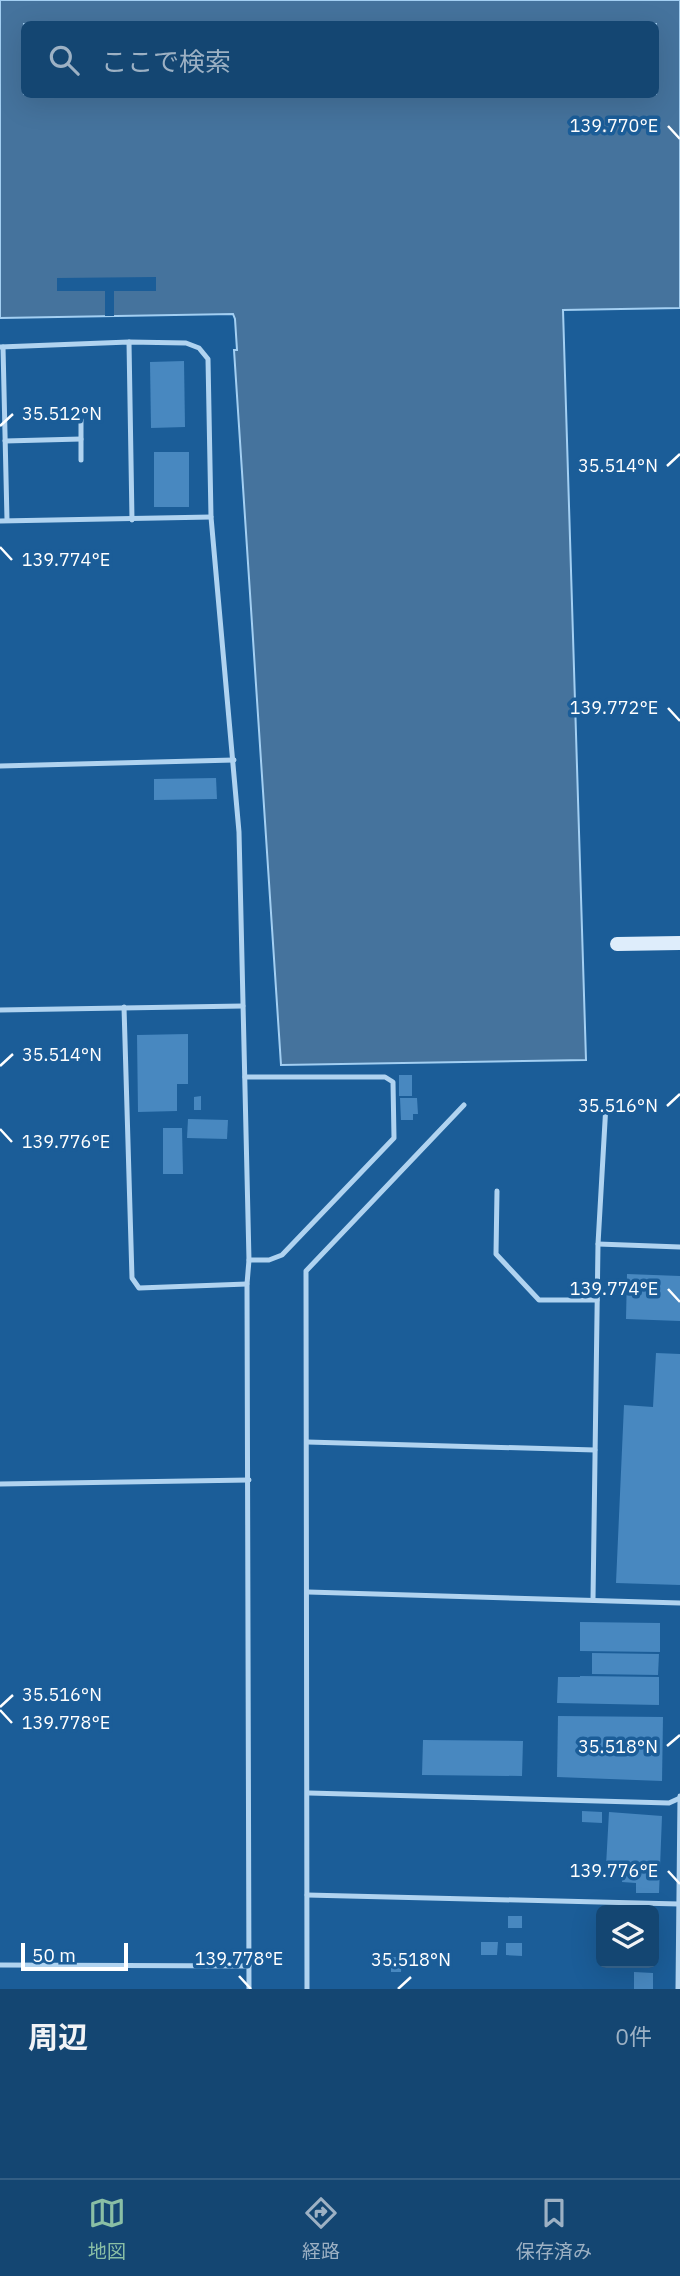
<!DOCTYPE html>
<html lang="ja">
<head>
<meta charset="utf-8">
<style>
	:root { --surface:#144672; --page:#21507a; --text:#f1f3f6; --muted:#9db1c4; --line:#335e84; --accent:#8abfa5 }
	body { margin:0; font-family:"IBM Plex Sans","Noto Sans JP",sans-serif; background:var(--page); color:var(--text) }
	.controls { position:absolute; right:21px; bottom:21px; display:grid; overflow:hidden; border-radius:10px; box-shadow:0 7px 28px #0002 }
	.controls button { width:63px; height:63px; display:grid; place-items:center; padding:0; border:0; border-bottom:2px solid var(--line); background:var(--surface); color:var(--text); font:35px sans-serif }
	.scale { position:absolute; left:21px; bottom:18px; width:107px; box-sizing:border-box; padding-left:7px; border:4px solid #fff; border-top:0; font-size:19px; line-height:24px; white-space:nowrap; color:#fff; -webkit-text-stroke:5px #1b5d98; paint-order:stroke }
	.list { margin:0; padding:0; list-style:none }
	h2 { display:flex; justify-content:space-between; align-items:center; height:91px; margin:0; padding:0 28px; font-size:30px }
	h2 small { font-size:23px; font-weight:400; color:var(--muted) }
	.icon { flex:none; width:38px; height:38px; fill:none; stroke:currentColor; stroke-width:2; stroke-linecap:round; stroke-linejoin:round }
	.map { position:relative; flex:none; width:680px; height:1989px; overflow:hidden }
	.search { position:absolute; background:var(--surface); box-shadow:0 7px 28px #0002; left:21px; right:21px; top:21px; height:77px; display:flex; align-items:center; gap:18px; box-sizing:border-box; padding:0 24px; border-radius:10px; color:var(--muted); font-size:26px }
	.sheet { height:189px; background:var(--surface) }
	nav { display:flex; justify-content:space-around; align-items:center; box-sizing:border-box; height:98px; border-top:2px solid var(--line); background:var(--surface); font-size:19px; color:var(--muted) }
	nav a { display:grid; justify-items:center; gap:4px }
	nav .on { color:var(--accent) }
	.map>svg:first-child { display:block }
	.water { fill:#45739d; stroke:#a3cff2; stroke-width:2; fill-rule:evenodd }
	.pier { fill:#1b5d98 }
	.building { fill:#4888c0 }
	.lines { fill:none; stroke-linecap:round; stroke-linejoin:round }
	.lane { stroke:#b0d3f0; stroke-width:5 }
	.secondary { stroke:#deedfb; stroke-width:14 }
	.ticks { fill:none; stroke:#fff; stroke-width:2.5 }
	.ticks-label { font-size:18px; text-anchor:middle; fill:#fff; stroke:#1b5d98; stroke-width:7; stroke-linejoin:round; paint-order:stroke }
</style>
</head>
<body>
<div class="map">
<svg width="680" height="1989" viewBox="0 0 680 1989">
	<rect width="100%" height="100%" fill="#1b5d98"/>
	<path class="water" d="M0 0H680V308L563 310 586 1060 281 1065 234 350H237L235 319 233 314 0 318ZM24 24H656V94H24Z"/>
	<polygon class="pier" points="156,277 156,291 114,291 114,316 105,316 105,291 57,291 57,278"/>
	<g class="building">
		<polygon points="184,361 185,427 151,428 150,362"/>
		<rect x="154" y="452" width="35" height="55"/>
		<polygon points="216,778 217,799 154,800 154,779"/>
		<polygon points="188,1034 188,1084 177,1084 177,1111 138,1112 137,1035"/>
		<rect x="399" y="1075" width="13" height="21"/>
		<polygon points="201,1096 201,1110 194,1110 194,1097"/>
		<polygon points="400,1098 417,1098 418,1114 413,1114 413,1120 401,1120"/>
		<polygon points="188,1119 228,1120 227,1139 187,1138"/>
		<polygon points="163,1128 182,1128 183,1174 163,1174"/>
		<polygon points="627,1274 680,1276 680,1321 626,1319"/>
		<polygon points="656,1353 680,1354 680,1585 616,1583 624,1405 653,1407"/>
		<polygon points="580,1622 660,1623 660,1652 580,1651"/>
		<polygon points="592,1653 659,1654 658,1675 592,1674"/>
		<polygon points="580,1676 659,1677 659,1705 557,1703 558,1677 580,1677"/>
		<polygon points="558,1716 663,1717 662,1781 557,1777"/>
		<polygon points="423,1740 523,1741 522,1776 422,1775"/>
		<polygon points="582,1811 602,1812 602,1823 582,1822"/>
		<polygon points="609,1812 662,1816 659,1893 636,1893 636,1883 622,1882 623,1867 606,1866"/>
		<rect x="508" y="1916" width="14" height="12"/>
		<polygon points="481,1942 498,1942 497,1955 481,1955"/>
		<polygon points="506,1943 522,1943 522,1956 506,1955"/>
		<polygon points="391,1957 402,1957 401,1972 391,1972"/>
		<polygon points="634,1972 653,1973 653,1989 634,1989"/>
	</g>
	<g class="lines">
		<g class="lane">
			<polyline points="129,342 132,520"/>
			<polyline points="0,347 129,342 186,343 199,348 208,359 211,517 239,832 249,1260 247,1284 249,1989"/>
			<polyline points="3,347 7,520"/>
			<polyline points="5,441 81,439"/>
			<polyline points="81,460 81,420"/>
			<polyline points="0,521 211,517"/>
			<polyline points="0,766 234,760"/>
			<polyline points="124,1007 132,1278 139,1288 247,1284"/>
			<polyline points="0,1010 243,1006"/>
			<polyline points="245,1077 385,1077 393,1082 394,1138 282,1255 269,1260 249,1260"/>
			<polyline points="497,1191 496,1254 539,1300 597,1300"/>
			<polyline points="598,1244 680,1247"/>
			<polyline points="307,1442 595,1450"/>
			<polyline points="0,1484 249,1480"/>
			<polyline points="308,1592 680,1603"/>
			<polyline points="593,1600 598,1244 606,1104"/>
			<polyline points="309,1793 669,1803 680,1798"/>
			<polyline points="307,1895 679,1904"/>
			<polyline points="0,1965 249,1966"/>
			<polyline points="307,1989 306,1271 464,1105"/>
			<polyline points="678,1989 680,1796"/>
		</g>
		<polyline class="secondary" points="617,944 680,943"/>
	</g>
	<path class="ticks" d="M668 126 680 139M0 426 13 414M667 466 680 454M0 547 12 560M668 708 680 721M0 1066 13 1054M667 1106 680 1094M0 1129 12 1142M668 1289 680 1302M0 1707 13 1695M0 1710 12 1723M667 1746 680 1735M668 1871 680 1884M239 1976 251 1989M398 1989 411 1977"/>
	<g class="ticks-label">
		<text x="614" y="132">139.770°E</text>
		<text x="62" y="420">35.512°N</text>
		<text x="618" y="472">35.514°N</text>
		<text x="66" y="566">139.774°E</text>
		<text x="614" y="714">139.772°E</text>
		<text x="62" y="1061">35.514°N</text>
		<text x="618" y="1112">35.516°N</text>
		<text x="66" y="1148">139.776°E</text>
		<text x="614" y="1295">139.774°E</text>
		<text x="62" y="1701">35.516°N</text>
		<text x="66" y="1729">139.778°E</text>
		<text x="618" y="1753">35.518°N</text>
		<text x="614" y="1877">139.776°E</text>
		<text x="239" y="1965">139.778°E</text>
		<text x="411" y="1966">35.518°N</text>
	</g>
</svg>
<div class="controls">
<button><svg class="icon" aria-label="layers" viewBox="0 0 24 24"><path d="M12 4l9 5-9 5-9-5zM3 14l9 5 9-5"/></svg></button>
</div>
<div class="scale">50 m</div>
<div class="search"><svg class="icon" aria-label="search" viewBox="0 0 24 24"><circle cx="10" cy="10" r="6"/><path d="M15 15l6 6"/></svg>ここで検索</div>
</div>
<section class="sheet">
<h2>周辺<small>0件</small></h2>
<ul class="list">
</ul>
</section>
<nav>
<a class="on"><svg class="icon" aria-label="map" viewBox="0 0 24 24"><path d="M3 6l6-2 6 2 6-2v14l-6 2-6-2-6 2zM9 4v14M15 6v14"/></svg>地図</a>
<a><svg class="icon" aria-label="directions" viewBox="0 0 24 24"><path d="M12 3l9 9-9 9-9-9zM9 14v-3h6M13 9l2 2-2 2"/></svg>経路</a>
<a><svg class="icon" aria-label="saved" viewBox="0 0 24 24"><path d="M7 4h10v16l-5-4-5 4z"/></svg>保存済み</a>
</nav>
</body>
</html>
